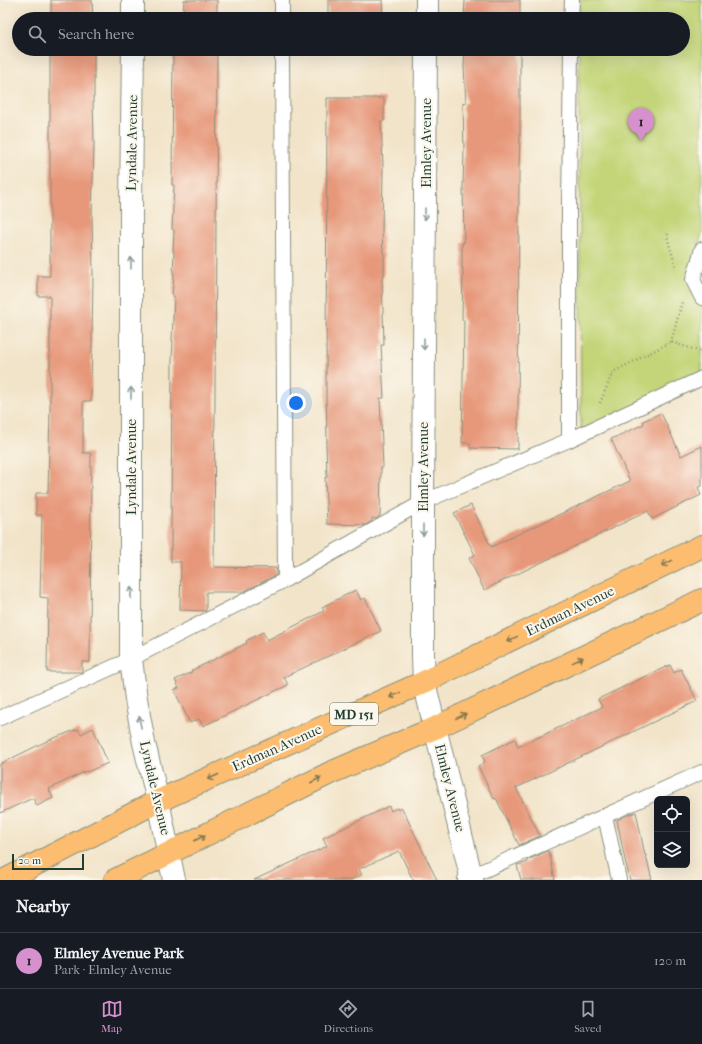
<!DOCTYPE html>
<html lang="en">
<head>
<meta charset="utf-8">
<style>
	:root { --surface:#171b24; --page:#20242c; --text:#f1f3f6; --muted:#9ea1a6; --line:#363941; --accent:#d690ce }
	body { margin:0; font-family:"IM FELL French Canon",serif; background:var(--page); color:var(--text) }
	.controls { position:absolute; right:12px; bottom:12px; display:grid; overflow:hidden; border-radius:6px; box-shadow:0 4px 16px #0002 }
	.controls button { width:36px; height:36px; display:grid; place-items:center; padding:0; border:0; border-bottom:1px solid var(--line); background:var(--surface); color:var(--text); font:20px sans-serif }
	.scale { position:absolute; left:12px; bottom:10px; width:72px; box-sizing:border-box; padding-left:4px; border:2px solid #1f3d34; border-top:0; font-size:11px; line-height:14px; white-space:nowrap; color:#1f3d34; -webkit-text-stroke:3px #fbf7ec; paint-order:stroke }
	.you { position:absolute; left:296px; top:403px; width:14px; height:14px; margin:-10px; border:3px solid #fff; border-radius:50%; background:#1a73e8; box-shadow:0 0 0 6px #1a73e833 }
	.badge { display:grid; place-items:center; width:26px; height:26px; border-radius:50%; background:var(--accent); color:#111; font-size:13px; font-weight:700 }
	.pin { position:absolute; translate:-50% -33px; filter:drop-shadow(0 1px 2px #0008) }
	.pin::after { content:''; position:absolute; top:21px; width:14px; height:12px; background:inherit; clip-path:polygon(0 0,100% 0,50% 100%) }
	.list { margin:0; padding:0; list-style:none }
	h2 { display:flex; justify-content:space-between; align-items:center; height:52px; margin:0; padding:0 16px; font-size:17px }
	h2 small { font-size:13px; font-weight:400; color:var(--muted) }
	.list li { display:grid; grid-template-columns:26px 1fr auto; gap:12px; align-items:center; box-sizing:border-box; height:56px; padding:0 16px; border-top:1px solid var(--line) }
	.list b { display:block; font-size:15px; white-space:nowrap }
	.list p { margin:0; font-size:13px; white-space:nowrap; color:var(--muted) }
	.list em { font-size:13px; font-style:normal; color:var(--muted) }
	.icon { flex:none; width:22px; height:22px; fill:none; stroke:currentColor; stroke-width:2; stroke-linecap:round; stroke-linejoin:round }
	.map { position:relative; flex:none; width:702px; height:880px; overflow:hidden }
	.search { position:absolute; background:var(--surface); box-shadow:0 4px 16px #0002; left:12px; right:12px; top:12px; height:44px; display:flex; align-items:center; gap:10px; box-sizing:border-box; padding:0 14px; border-radius:22px; color:var(--muted); font-size:15px }
	.sheet { height:108px; background:var(--surface) }
	nav { display:flex; justify-content:space-around; align-items:center; box-sizing:border-box; height:56px; border-top:1px solid var(--line); background:var(--surface); font-size:11px; color:var(--muted) }
	nav a { display:grid; justify-items:center; gap:2px }
	nav .on { color:var(--accent) }
	.map>svg:first-child { display:block }
	.green { fill:#c3d578; stroke:#718956 }
	.building { fill:#e7987a }
	.lines { fill:none; stroke-linecap:round; stroke-linejoin:round }
	.service-casing { stroke:#88907e; stroke-width:16 }
	.minor-casing { stroke:#88907e; stroke-width:24 }
	.primary-casing { stroke:#88907e; stroke-width:24 }
	.path { stroke:#88907e; stroke-width:2.5; stroke-dasharray:1 3; stroke-linecap:butt }
	.service { stroke:#fff; stroke-width:14 }
	.minor { stroke:#fff; stroke-width:22 }
	.primary { stroke:#fcbd6f; stroke-width:22 }
	.oneway { stroke:#8f9e9a }
	.oneway2 { stroke:#82774f }
	.labels { text-anchor:middle; dominant-baseline:central; stroke-width:4; stroke-linejoin:round; paint-order:stroke }
	.shield { fill:#fbf7ec; stroke:#61756b; stroke-width:1 }
	.shield-label { font-size:13px; font-weight:bold; fill:#1f3d34 }
	.street-label { font-size:14px; fill:#1f3d34; stroke:#fbf7ec }
</style>
</head>
<body>
<div class="map">
<svg width="702" height="880" viewBox="0 0 702 880">
	<rect width="100%" height="100%" fill="#fbf7ec"/>
	<filter id="ink" filterUnits="userSpaceOnUse"><feTurbulence type="fractalNoise" baseFrequency=".025" numOctaves="2"/><feDisplacementMap in="SourceGraphic" scale="8" xChannelSelector="R" yChannelSelector="G"/><feConvolveMatrix kernelMatrix="1 2 1 2 8 2 1 2 1" color-interpolation-filters="sRGB"/></filter>
	<filter id="wash" filterUnits="userSpaceOnUse"><feTurbulence type="fractalNoise" baseFrequency=".012" numOctaves="4" result="noise"/><feDisplacementMap in="SourceGraphic" scale="16" xChannelSelector="R" yChannelSelector="G"/><feGaussianBlur stdDeviation="0.9" result="paint"/><feColorMatrix in="noise" values="0 0 0 0 0 0 0 0 0 0 0 0 0 0 0 0 0 1.4 0 .05"/><feComposite in="paint" operator="in"/></filter>
	<g filter="url(#wash)">
		<rect width="100%" height="100%" fill="#f2e4c9"/>
		<polygon class="green" points="579,0 702,0 702,233 690,276 702,280 702,373 581,431 579,49 683,49 683,19 579,19"/>
		<g id="blocks">
			<g class="building">
				<polygon points="51,0 92,0 93,19 51,19"/>
				<polygon points="184,0 217,0 217,19 183,19"/>
				<polygon points="328,0 382,0 383,19 328,19"/>
				<polygon points="465,0 520,0 520,19 464,19"/>
				<polygon points="50,49 94,49 94,97 93,97 94,144 92,216 93,275 91,401 83,401 83,453 91,453 90,662 82,662 82,672 47,672 48,598 40,597 42,515 36,515 36,493 48,493 50,408 50,296 38,296 38,276 50,276"/>
				<polygon points="173,49 217,49 214,567 276,568 276,575 243,592 206,592 206,611 180,610 181,562 171,562 171,540 172,358 173,341 172,341 174,296 172,296 174,274 173,274 174,252 173,252 174,230 172,229 174,185 172,185"/>
				<polygon points="465,49 520,49 520,137 519,166 518,449 470,448 470,443 462,443 464,320 462,320 463,268 462,268 462,243 464,243 463,186 464,151 463,103 466,103 464,67"/>
				<polygon points="327,98 384,98 384,121 381,121 383,167 382,231 383,253 384,253 384,277 382,277 384,345 381,345 384,398 380,398 383,467 381,467 380,516 376,519 372,518 372,521 366,525 327,524 325,477 327,477 326,443 327,443 326,390"/>
				<polygon points="661,413 681,456 702,446 702,486 698,487 701,495 652,519 648,511 484,590 469,558 475,555 454,513 471,505 491,547 630,481 611,439 644,424 643,421"/>
				<polygon points="356,590 361,600 365,598 381,631 284,677 288,685 203,726 199,719 190,723 174,690 179,688 175,680 192,672 191,671 247,643 246,641 263,632 267,640 324,611 322,607"/>
				<polygon points="670,665 674,673 681,669 697,701 516,788 540,836 519,845 496,798 494,799 478,766 485,762 482,755 515,739 518,747 602,707 598,699"/>
				<polygon points="93,728 108,763 87,772 86,771 49,789 53,798 37,806 33,798 0,813 0,764 49,740 78,729 81,734"/>
				<polygon points="389,806 391,811 397,808 398,810 402,808 437,880 413,880 399,851 359,869 362,875 350,880 254,880 327,846 323,838"/>
				<polygon points="636,812 645,855 646,855 652,880 630,880 625,860 617,820 630,814"/>
				<polygon points="548,851 550,856 555,880 521,880 517,865 528,862 527,860"/>
			</g>
		</g>
	</g>
	<g filter="url(#ink)">
		<use href="#blocks" fill-opacity="0" stroke="#88907e" stroke-width="1"/>
		<g class="lines">
			<defs>
				<g id="service">
					<polyline points="282,0 282,19"/>
					<polyline points="571,19 572,0"/>
					<polyline points="282,49 285,580"/>
					<polyline points="702,249 693,280 702,298"/>
					<polyline points="569,440 569,206 571,49"/>
					<polyline points="0,718 131,659 285,580 423,502 569,440 702,378"/>
					<polyline points="605,816 619,880"/>
					<polyline points="465,879 702,772"/>
				</g>
				<g id="minor">
					<polyline points="133,19 133,0"/>
					<polyline points="427,19 427,0"/>
					<polyline points="133,49 131,202 131,659 136,699 144,743 158,801 174,880"/>
					<polyline points="426,49 423,502 423,657 424,682 472,880"/>
				</g>
				<g id="primary">
					<polyline points="5,880 158,801 424,682 702,546"/>
					<polyline points="115,880 330,773 435,728 702,600"/>
				</g>
			</defs>
			<use href="#service" class="service-casing"/>
			<use href="#minor" class="minor-casing"/>
			<use href="#primary" class="primary-casing"/>
			<g class="path">
				<polyline points="668,234 667,237 676,267"/>
				<polyline points="671,342 682,302"/>
				<polyline points="600,403 613,372 671,342 702,352"/>
			</g>
			<use href="#service" class="service"/>
			<use href="#minor" class="minor"/>
			<use href="#primary" class="primary"/>
		</g>
		<defs><path id="oneway-shaft" d="M-6 0H5M1.5-3L5.5 0L1.5 3" fill="none" stroke-width="1.6" stroke-linecap="round" stroke-linejoin="round"/></defs>
		<g class="oneway">
			<use href="#oneway-shaft" transform="translate(425 214) rotate(90)"/>
			<use href="#oneway-shaft" transform="translate(131 263) rotate(-90)"/>
			<use href="#oneway-shaft" transform="translate(424 344) rotate(90)"/>
			<use href="#oneway-shaft" transform="translate(131 393) rotate(-90)"/>
			<use href="#oneway-shaft" transform="translate(423 530) rotate(90)"/>
			<use href="#oneway-shaft" transform="translate(131 593) rotate(-90)"/>
			<use href="#oneway-shaft" transform="translate(140 722) rotate(-101)"/>
		</g>
		<g class="oneway2">
			<use href="#oneway-shaft" transform="translate(667 563) rotate(154)"/>
			<use href="#oneway-shaft" transform="translate(512 639) rotate(154)"/>
			<use href="#oneway-shaft" transform="translate(578 660) rotate(-26)"/>
			<use href="#oneway-shaft" transform="translate(395 695) rotate(156)"/>
			<use href="#oneway-shaft" transform="translate(461 716) rotate(-26)"/>
			<use href="#oneway-shaft" transform="translate(213 777) rotate(156)"/>
			<use href="#oneway-shaft" transform="translate(316 780) rotate(-27)"/>
			<use href="#oneway-shaft" transform="translate(200 838) rotate(-26)"/>
		</g>
	</g>
	<g class="labels">
		<rect class="shield" x="330" y="703" width="48" height="22" rx="3"/>
		<g class="shield-label">
			<text x="354" y="714">MD 151</text>
		</g>
		<g class="street-label">
			<text transform="translate(132 143) rotate(-89)">Lyndale Avenue</text>
			<text transform="translate(426 143) rotate(-90)">Elmley Avenue</text>
			<text transform="translate(131 467) rotate(-90)">Lyndale Avenue</text>
			<text transform="translate(423 467) rotate(-90)">Elmley Avenue</text>
			<text transform="translate(570 611) rotate(-26)">Erdman Avenue</text>
			<text transform="translate(277 748) rotate(-24)">Erdman Avenue</text>
			<text transform="translate(155 788) rotate(77)">Lyndale Avenue</text>
			<text transform="translate(450 788) rotate(76)">Elmley Avenue</text>
		</g>
	</g>
</svg>
<div class="controls">
<button><svg class="icon" aria-label="locate" viewBox="0 0 24 24"><circle cx="12" cy="12" r="6"/><path d="M12 2v4M12 18v4M2 12h4M18 12h4"/></svg></button>
<button><svg class="icon" aria-label="layers" viewBox="0 0 24 24"><path d="M12 4l9 5-9 5-9-5zM3 14l9 5 9-5"/></svg></button>
</div>
<div class="scale">20 m</div>
<div class="you"></div>
<div class="pin badge" style="left:641px;top:141px">1</div>
<div class="search"><svg class="icon" aria-label="search" viewBox="0 0 24 24"><circle cx="10" cy="10" r="6"/><path d="M15 15l6 6"/></svg>Search here</div>
</div>
<section class="sheet">
<h2>Nearby<small></small></h2>
<ul class="list">
<li><span class="badge">1</span><div><b>Elmley Avenue Park</b><p>Park · Elmley Avenue</p></div><em>120 m</em></li>
</ul>
</section>
<nav>
<a class="on"><svg class="icon" aria-label="map" viewBox="0 0 24 24"><path d="M3 6l6-2 6 2 6-2v14l-6 2-6-2-6 2zM9 4v14M15 6v14"/></svg>Map</a>
<a><svg class="icon" aria-label="directions" viewBox="0 0 24 24"><path d="M12 3l9 9-9 9-9-9zM9 14v-3h6M13 9l2 2-2 2"/></svg>Directions</a>
<a><svg class="icon" aria-label="saved" viewBox="0 0 24 24"><path d="M7 4h10v16l-5-4-5 4z"/></svg>Saved</a>
</nav>
</body>
</html>
